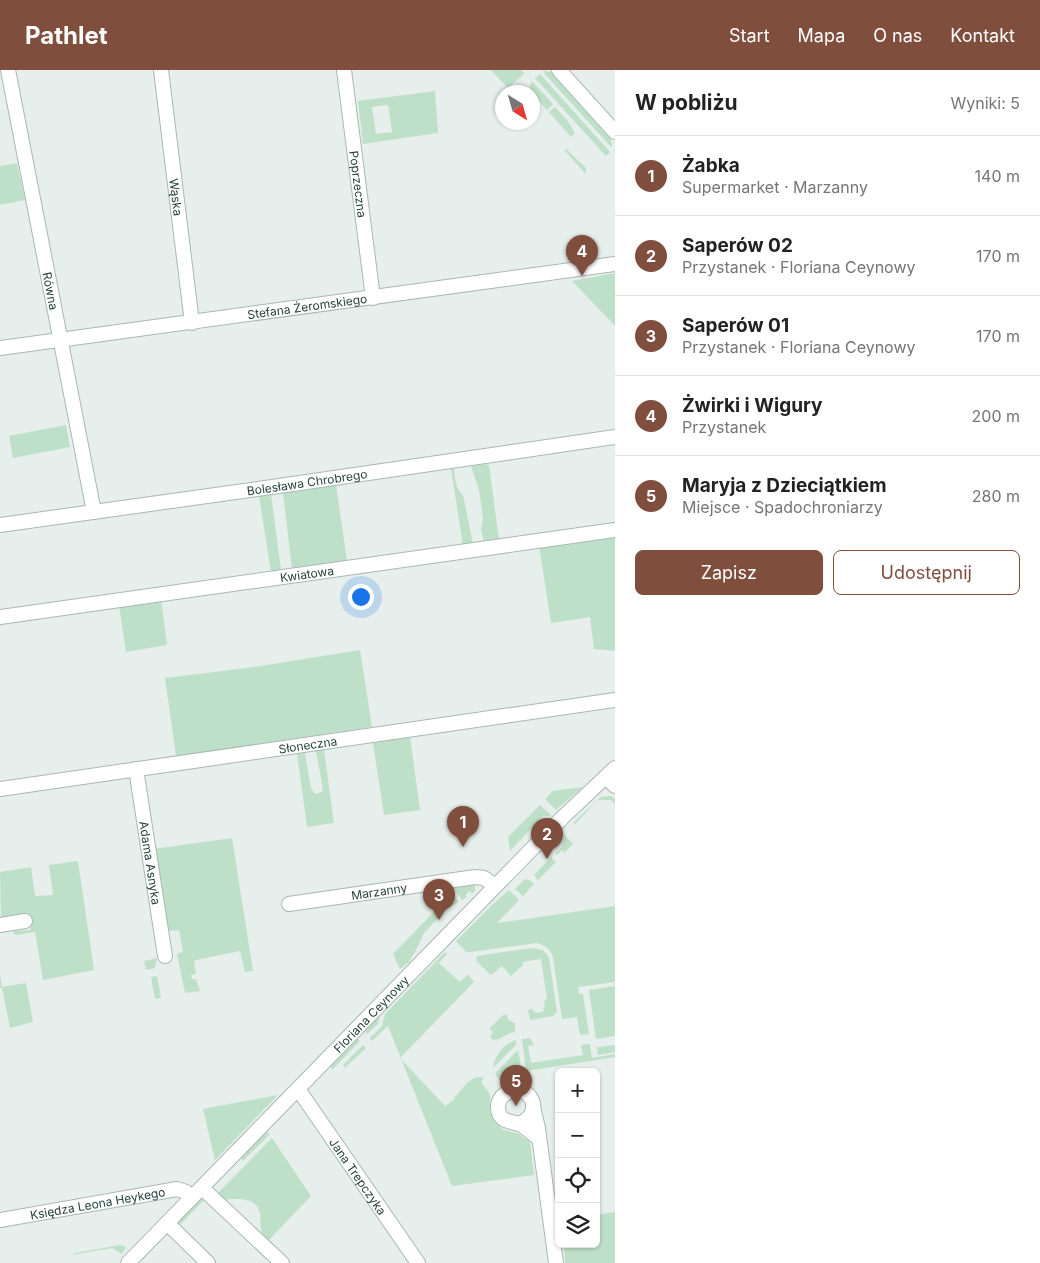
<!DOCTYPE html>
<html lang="pl">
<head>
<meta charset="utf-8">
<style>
	:root { --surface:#fff; --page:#f2f2f2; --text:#222; --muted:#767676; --line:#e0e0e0; --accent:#804e3d }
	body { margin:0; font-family:Inter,sans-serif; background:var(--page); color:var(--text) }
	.controls { position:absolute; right:15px; bottom:15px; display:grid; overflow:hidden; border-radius:8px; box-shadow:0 1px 4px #0004 }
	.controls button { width:45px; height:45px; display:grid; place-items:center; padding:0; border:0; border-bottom:1px solid var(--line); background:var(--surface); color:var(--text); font:25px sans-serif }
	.compass { position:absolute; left:495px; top:15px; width:45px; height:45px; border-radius:50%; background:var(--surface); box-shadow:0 1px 4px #0004; rotate:143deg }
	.you { position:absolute; left:360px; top:526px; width:18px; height:18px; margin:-12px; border:4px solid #fff; border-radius:50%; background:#1a73e8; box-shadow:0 0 0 8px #1a73e833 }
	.badge { display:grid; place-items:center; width:32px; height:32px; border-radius:50%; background:var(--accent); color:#fff; font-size:16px; font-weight:700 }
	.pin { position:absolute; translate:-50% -41px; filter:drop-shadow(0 1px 2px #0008) }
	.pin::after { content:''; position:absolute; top:26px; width:18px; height:15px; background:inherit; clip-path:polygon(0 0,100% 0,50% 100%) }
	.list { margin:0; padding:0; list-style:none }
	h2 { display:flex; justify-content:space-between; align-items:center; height:65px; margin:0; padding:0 20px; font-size:21px }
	h2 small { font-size:16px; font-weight:400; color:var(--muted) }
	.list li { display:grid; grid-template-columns:32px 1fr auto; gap:15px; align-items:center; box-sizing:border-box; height:80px; padding:0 20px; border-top:1px solid var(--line) }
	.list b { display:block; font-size:19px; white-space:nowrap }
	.list p { margin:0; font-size:16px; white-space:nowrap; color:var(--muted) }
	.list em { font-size:16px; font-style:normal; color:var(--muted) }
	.actions { display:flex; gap:10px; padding:15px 20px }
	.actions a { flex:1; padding:11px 0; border:1px solid var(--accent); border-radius:8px; text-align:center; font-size:18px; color:var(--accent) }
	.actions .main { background:var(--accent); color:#fff }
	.icon { flex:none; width:28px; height:28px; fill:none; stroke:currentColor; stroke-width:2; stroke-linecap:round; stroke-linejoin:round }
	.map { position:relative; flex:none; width:615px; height:1193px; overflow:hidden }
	header { display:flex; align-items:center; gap:30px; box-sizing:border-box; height:70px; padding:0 25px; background:var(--accent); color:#fff }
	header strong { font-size:24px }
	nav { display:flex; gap:28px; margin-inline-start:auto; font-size:18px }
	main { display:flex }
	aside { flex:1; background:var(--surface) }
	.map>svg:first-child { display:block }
	.green { fill:#bfe0c8; fill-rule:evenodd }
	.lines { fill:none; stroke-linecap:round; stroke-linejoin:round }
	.minor-casing { stroke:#a8b8b2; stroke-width:16 }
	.minor { stroke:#fff; stroke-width:14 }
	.labels { text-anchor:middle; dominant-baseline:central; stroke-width:4; stroke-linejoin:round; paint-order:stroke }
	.street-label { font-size:12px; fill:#24423a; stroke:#f7fbf9 }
</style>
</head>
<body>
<header>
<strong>Pathlet</strong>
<nav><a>Start</a><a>Mapa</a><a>O nas</a><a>Kontakt</a></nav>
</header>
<main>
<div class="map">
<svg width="615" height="1193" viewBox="0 0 615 1193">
	<rect width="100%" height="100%" fill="#e6efeb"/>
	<g class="green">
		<polygon points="491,0 521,0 524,3 523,5 508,18"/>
		<polygon points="544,1 552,2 611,67 612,78 543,2"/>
		<polygon points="540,4 610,82 606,86 535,8"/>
		<polygon points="532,11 553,34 547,40 531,22 530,16"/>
		<path d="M435 21 438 63 363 74 358 31ZM388 35 392 62 376 64 372 37Z"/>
		<polygon points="555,37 567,50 575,63 571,67 549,42"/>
		<polygon points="566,79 586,98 586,104 564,80"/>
		<polygon points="17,93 25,130 0,135 0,96"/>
		<polygon points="615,203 615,256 572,211"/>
		<polygon points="66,355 70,377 13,388 9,366"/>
		<polygon points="486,394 489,395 499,470 484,472 481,459 483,448 479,420 471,396"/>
		<path d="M454 398C455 408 455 418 463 425L473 474 463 475 451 399Z"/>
		<polygon points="336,415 347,491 292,499 283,423"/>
		<polygon points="271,424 281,500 271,502 259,426"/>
		<polygon points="615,464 615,581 594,579 590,547 551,553 539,475"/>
		<polygon points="161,529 167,575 126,582 119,535"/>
		<polygon points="360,580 372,657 176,686 165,608 247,598"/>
		<polygon points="410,667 420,740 384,745 373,673"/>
		<polygon points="324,680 334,753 307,757 297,684 304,683 305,684 311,718 315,724 322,722 323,719 316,681"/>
		<polygon points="583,717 556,740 545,729 553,721"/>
		<polygon points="611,726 615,729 615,734 611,730 598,730 575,754 573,753 601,727"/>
		<polygon points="540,735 551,745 550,746 543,746 510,781 508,767"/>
		<polygon points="564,764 573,774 564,783 562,780 557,785 555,783 562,777"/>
		<polygon points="232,768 253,901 245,902 240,881 200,889 194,891 196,904 191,905 192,909 196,909 200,921 185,923 177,884 183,882 179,860 169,861 166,859 154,779"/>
		<polygon points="551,787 556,792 538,810 534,805"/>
		<polygon points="78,791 94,900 43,910 35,862 16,865 13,863 13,861 30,860 32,854 31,845 17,846 1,850 0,802 31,797 35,826 53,825 49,795"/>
		<polygon points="525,809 529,810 534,814 523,826 515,819"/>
		<polygon points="472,815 475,816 475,821 472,824 470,821 465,825 467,827 462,830 453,817"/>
		<path d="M509 820 519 830 497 853 615 836V912L578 917 579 924H583L589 964 580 965 577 947 562 949 553 888C551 879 545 875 536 873L471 882H466L456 871 492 835Z"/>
		<polygon points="452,823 459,832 448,838 424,863 417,878 409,892 400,899 393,884"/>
		<polygon points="531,878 543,880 549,887 557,942 553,946 530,950 528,940 533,939 534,942 538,943 544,941 543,938 545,937 544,930 547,929 541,889 522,892 523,895 511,906 502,896 491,905 476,891 477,886"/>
		<path d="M445 882 447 884 439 893 460 912 468 904 474 912 400 988 445 1036 455 1029 454 1028C462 1020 472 1003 484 1008L481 1012 490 1024V1042L498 1055 504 1060 519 1064 530 1072 534 1105 452 1116 388 956 372 971 370 968 382 956 385 944Z"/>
		<polygon points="157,888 155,898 146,900 144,891"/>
		<polygon points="0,904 2,917 26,913 33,952 10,958 2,918 0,918"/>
		<polygon points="157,906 161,928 155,929 151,907"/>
		<polygon points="615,916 615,966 596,969 589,920"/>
		<polygon points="381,943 378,954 367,964 364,960"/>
		<path d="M507 944 508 950 515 953V962C506 963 501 970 493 970L490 967 493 962 489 959 502 946Z"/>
		<polygon points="530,968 534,975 528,976 531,993 583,985 581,975 590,974 592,988 615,984 615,987 526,1001 522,969"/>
		<polygon points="358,969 360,971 332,1000 330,995 355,970"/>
		<path d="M516 970V975L493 998C494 986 504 973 516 970Z"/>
		<polygon points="363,975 366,978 345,998 343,995"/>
		<polygon points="615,975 615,982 598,985 597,977"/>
		<polygon points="518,980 522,1002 519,1009 509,1011 502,1008 499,1010 495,1003"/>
		<polygon points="278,1025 215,1090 203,1039"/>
		<polygon points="267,1062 270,1064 243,1091 241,1087"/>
		<path d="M272 1068 311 1126 268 1171 291 1193H287C279 1184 267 1175 262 1163 259 1156 262 1147 259 1140 254 1126 233 1129 221 1130L216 1125Z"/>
		<polygon points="202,1129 204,1130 179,1156 180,1150"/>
		<polygon points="615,1142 615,1193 565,1193 564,1174 596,1174 596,1145"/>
		<polygon points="120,1175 126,1177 122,1184 112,1178 72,1185 75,1183"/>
	</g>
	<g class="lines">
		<defs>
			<g id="minor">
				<path id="s1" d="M8 0 94 442"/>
				<path id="s2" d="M161 0 192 253"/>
				<path id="s3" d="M344 0 373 228"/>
				<polyline points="559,0 615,62"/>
				<path id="s4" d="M0 278 615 194"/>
				<path id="s5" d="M0 455 279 416 615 367"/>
				<path id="s6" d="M0 547 615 460"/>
				<path id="s7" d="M136 699 165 886"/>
				<polyline points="606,707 615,716"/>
				<path id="s8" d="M0 719 615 630"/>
				<path id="s9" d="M289 834 475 807 484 808 495 816"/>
				<polyline points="0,855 25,851"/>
				<path id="s10" d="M298 1019 418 1193"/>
				<polyline points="533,1037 538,1058 556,1193"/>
				<path d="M519 1054C530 1050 538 1038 530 1027 521 1014 499 1021 498 1036 498 1052 509 1051 519 1054 526 1057 533 1064 538 1068"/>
				<polyline points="202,1118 282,1193"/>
				<path id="s11" d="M0 1150 177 1119 186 1122 192 1128"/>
				<polyline points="167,1153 208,1193"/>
				<path id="s12" d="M128 1193 562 748 615 698"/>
			</g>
		</defs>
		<use href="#minor" class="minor-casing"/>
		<use href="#minor" class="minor"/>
	</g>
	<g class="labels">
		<g class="street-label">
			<text stroke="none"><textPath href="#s3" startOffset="115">Poprzeczna</textPath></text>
			<text stroke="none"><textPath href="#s2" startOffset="128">Wąska</textPath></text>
			<text stroke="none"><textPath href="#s1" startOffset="225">Równa</textPath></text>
			<text stroke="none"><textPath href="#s4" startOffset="310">Stefana Żeromskiego</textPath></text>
			<text stroke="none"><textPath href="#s5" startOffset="310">Bolesława Chrobrego</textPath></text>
			<text stroke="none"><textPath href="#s6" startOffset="310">Kwiatowa</textPath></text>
			<text stroke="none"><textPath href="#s8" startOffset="311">Słoneczna</textPath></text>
			<text stroke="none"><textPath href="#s7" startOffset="95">Adama Asnyka</textPath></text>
			<text stroke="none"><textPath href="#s9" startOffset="91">Marzanny</textPath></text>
			<text stroke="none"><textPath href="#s12" startOffset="348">Floriana Ceynowy</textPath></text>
			<text stroke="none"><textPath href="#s10" startOffset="106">Jana Trepczyka</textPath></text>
			<text stroke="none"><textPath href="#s11" startOffset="99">Księdza Leona Heykego</textPath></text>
		</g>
	</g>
</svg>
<div class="controls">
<button>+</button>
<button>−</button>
<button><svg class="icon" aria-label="locate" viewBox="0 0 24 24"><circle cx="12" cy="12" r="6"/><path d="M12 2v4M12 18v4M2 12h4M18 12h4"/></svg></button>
<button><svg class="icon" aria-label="layers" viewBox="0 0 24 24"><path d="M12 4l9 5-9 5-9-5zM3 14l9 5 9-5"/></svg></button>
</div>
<svg class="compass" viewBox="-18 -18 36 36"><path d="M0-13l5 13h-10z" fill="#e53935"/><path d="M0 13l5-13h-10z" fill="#767676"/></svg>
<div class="you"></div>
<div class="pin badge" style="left:463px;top:777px">1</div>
<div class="pin badge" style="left:547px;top:789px">2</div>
<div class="pin badge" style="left:439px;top:850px">3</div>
<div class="pin badge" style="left:582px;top:206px">4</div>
<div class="pin badge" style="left:516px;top:1036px">5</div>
</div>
<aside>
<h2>W pobliżu<small>Wyniki: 5</small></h2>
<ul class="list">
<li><span class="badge">1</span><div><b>Żabka</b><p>Supermarket · Marzanny</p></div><em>140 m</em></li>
<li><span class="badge">2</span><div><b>Saperów 02</b><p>Przystanek · Floriana Ceynowy</p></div><em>170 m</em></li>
<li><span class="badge">3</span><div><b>Saperów 01</b><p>Przystanek · Floriana Ceynowy</p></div><em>170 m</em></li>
<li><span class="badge">4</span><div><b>Żwirki i Wigury</b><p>Przystanek</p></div><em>200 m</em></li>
<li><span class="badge">5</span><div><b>Maryja z Dzieciątkiem</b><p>Miejsce · Spadochroniarzy</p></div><em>280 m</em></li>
</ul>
<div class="actions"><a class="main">Zapisz</a><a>Udostępnij</a></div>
</aside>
</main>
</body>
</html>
